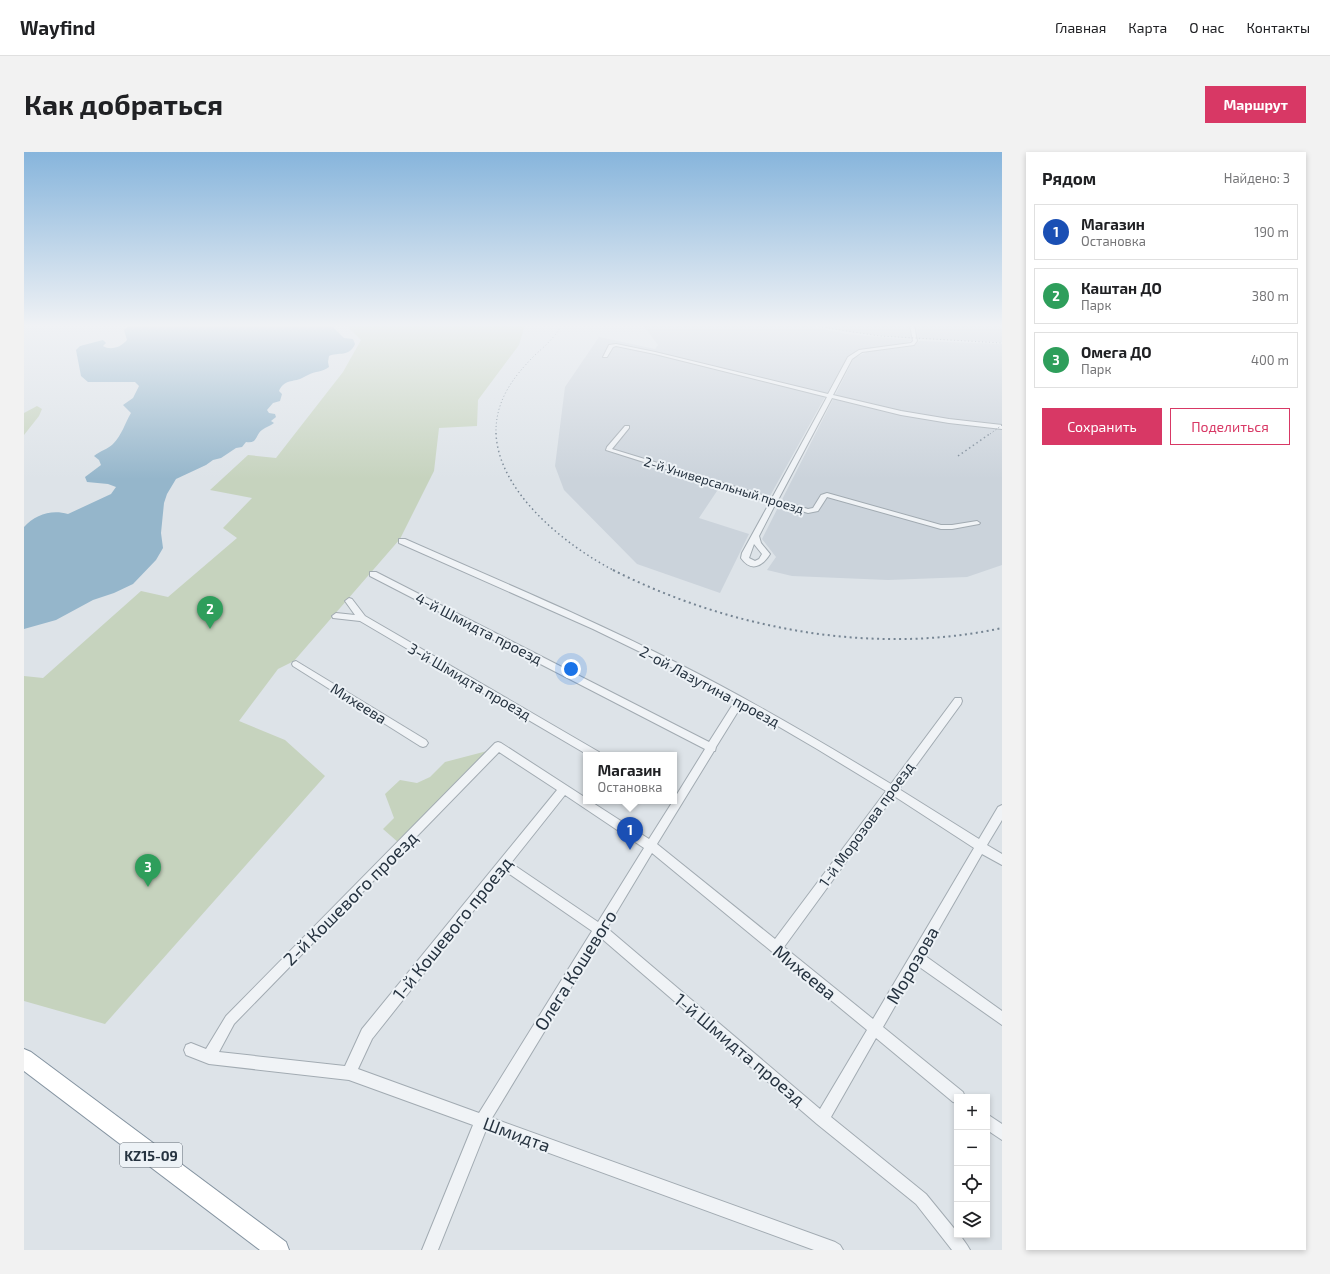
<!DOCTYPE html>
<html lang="ru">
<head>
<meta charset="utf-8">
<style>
	:root { --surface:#fff; --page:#f2f2f2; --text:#202124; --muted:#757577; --line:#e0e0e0; --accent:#d83865 }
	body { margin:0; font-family:"Exo 2",sans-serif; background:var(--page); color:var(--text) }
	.controls { position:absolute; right:12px; bottom:12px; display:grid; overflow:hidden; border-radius:0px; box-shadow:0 2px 6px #0003 }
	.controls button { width:36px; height:36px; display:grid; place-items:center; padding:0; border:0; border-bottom:1px solid var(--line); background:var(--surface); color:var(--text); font:20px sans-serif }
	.you { position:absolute; left:547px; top:517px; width:14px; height:14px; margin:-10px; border:3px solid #fff; border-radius:50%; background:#1a73e8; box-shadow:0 0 0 6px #1a73e833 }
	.badge { display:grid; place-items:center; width:26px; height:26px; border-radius:50%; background:var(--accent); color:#fff; font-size:13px; font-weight:700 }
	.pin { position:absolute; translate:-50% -33px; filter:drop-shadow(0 1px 2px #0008) }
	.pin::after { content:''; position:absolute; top:21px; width:14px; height:12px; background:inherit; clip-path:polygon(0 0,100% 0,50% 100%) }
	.popup { position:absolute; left:559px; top:600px; width:94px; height:52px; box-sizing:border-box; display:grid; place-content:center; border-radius:0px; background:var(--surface); filter:drop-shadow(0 1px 3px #0005); font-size:13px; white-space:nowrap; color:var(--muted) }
	.popup b { font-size:15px; color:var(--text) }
	.popup::after { content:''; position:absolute; left:50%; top:100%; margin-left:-8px; border:8px solid transparent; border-top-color:var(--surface) }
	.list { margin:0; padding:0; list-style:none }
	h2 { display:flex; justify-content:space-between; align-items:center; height:52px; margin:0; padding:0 16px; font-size:17px }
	h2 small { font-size:13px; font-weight:400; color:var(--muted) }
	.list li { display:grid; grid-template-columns:26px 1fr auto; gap:12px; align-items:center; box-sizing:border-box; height:56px; margin:0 8px 8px; padding:0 8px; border:1px solid var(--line); border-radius:0px }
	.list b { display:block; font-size:15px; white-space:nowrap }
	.list p { margin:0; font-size:13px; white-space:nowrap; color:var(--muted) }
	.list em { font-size:13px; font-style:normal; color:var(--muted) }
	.actions { display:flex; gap:8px; padding:12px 16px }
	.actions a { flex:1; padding:9px 0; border:1px solid var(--accent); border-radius:0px; text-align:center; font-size:14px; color:var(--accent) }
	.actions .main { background:var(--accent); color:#fff }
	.icon { flex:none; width:22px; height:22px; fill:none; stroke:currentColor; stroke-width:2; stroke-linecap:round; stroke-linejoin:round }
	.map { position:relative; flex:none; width:978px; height:1098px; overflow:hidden; border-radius:0px }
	header { display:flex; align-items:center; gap:24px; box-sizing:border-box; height:56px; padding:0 20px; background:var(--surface); border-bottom:1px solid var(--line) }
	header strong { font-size:19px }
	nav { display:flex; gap:22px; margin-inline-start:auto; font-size:14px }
	.intro { display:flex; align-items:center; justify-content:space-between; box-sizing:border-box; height:96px; padding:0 24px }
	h1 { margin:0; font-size:28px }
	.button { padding:10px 18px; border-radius:0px; background:var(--accent); color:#fff; font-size:14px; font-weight:700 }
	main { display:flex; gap:24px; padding:0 24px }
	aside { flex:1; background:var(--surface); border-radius:0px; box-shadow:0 2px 6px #0003 }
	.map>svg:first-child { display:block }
	.built { fill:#cbd3db }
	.green { fill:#c6d3be }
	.water { fill:#95b6cb }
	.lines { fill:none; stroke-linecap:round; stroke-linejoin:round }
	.minor-casing { stroke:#a2abb2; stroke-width:2 }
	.highway-casing { stroke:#8493a0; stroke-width:2 }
	.minor { fill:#f0f3f6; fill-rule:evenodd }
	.highway { fill:#fff; fill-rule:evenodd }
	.rail-far2 { stroke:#768593; stroke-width:1; stroke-dasharray:1 2.5; stroke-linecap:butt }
	.rail-far1 { stroke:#768593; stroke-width:1.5; stroke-dasharray:1.5 3; stroke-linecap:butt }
	.rail { stroke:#768593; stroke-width:2; stroke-dasharray:2 3.5; stroke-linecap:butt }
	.labels { text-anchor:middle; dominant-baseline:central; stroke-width:4; stroke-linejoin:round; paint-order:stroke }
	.far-street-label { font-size:13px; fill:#263340; stroke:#edf2f6 }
	.shield { fill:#edf2f6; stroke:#626c77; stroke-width:1 }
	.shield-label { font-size:14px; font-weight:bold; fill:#263340 }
	.street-label { font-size:15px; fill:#263340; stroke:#edf2f6 }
	.near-street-label { font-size:18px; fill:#263340; stroke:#edf2f6 }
</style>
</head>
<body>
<header>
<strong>Wayfind</strong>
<nav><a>Главная</a><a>Карта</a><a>О нас</a><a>Контакты</a></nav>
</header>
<div class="intro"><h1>Как добраться</h1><a class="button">Маршрут</a></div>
<main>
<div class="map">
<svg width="978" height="1098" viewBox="0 0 978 1098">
	<rect width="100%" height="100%" fill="#dde3e8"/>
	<g class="built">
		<polygon points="619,173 780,173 823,182 889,188 878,192 838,197 823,205 746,344 699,330 675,366 725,382 696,441 613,412 540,338 531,314 541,235 575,185 631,197 634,193"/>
		<polygon points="788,173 886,173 888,187 824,180"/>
		<polygon points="892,173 978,173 978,190 894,187"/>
		<polygon points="895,189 978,192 978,413 943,425 864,428 768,424 743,418 752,405 738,387 830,206 843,200 882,195 891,193"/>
	</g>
	<g class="green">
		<polygon points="322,173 501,173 495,193 454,248 453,274 415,276 410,319 376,387 270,509 254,517 215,569 261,588 301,624 81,872 0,849 0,524 19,526 117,439 144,445 213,386 199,376 228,346 186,338 224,303 252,306 319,220 337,188"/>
		<polygon points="13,254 18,257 15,264 0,283 0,261"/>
		<polygon points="467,598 375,691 359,677 370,666 361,642 376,628 393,631 406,625 421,610"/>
	</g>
	<path class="water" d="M105 173H307L320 186 329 187 331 192C326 205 314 200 305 204L304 210 305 215C299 220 291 219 284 223 281 224 279 226 276 227 267 230 260 228 255 239L258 242 256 249 249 251 243 258 245 261 251 262 252 265 247 269 250 271C246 274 242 275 238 278 231 283 234 292 222 290L218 295 212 296 197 306 189 308 182 313 152 327 143 342 140 351 137 381 139 396 132 408 109 432 90 441 69 448 32 468 0 477V375C11 363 27 357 44 362L87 342 92 335 84 332 63 330 61 325 77 313 75 308 70 304C76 299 84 297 89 292 98 283 101 271 107 261L99 253 109 246 115 234 111 230H64L57 224 52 198 56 194 79 188 82 191 79 194C87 199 97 195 103 188L100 178Z"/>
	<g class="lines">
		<defs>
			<g id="minor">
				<path d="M886 173H890L893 189 890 193 838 200 828 207 809 243 877 259 925 267 978 273V277L925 271 877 263 808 246 754 348 784 357 789 356 797 343 803 341 917 373H928L953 369 956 371 955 372 928 377H917L803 345 794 359 784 361 752 351 735 384 737 391 746 402C738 415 727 420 717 406L718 401 746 350 582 298 583 295 601 274H605V276L588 297 748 346 803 245 631 202 592 194 589 195 583 205H579L585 193 592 192 631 200 804 242 824 205 835 198 887 191 889 189ZM730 392 738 402 735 407 731 409 725 406Z"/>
				<path d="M375 387H381C471 427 563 465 651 510 725 547 796 589 867 632L931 546H937L938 549 937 552 875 637 955 687 974 655 978 653V668L963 693 978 702V713L958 702 900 803 978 859V873L894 814 859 875 939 940 941 945H933V951L929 950 852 886 807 965 902 1042 933 1080V1083H936L943 1093 946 1098H928L892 1052 793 972 577 786 468 966 811 1090 816 1093 819 1098H790L462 978 414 1098H398L449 973 325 928 185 912 162 903 160 898 162 893 167 891 182 897 202 864 471 591 474 590 477 591 562 646V649H566L625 687 649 649H650V647L681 597 346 424V420H352L685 590 711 549 645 514 569 477 375 391ZM718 553 793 597 862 639 751 787 633 692 690 599H691L692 595ZM475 600 533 638 338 877 321 914 195 900 210 872ZM541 643 620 696 574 770 487 711ZM870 644 950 696 849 867 760 795ZM628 701 843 878 796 957 583 776ZM481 719 568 779 455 961 334 917 348 887Z"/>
				<polygon points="325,446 328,447 341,464 575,600 577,603 564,603 336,469 309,466 308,464 312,461 331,463 321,449"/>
				<polygon points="272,509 402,588 404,591 402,594 399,595 396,594 269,514 268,512 269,510"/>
				<polygon points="963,962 978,972 978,988 963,978"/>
			</g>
			<polygon id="highway" points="0,897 7,900 262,1090 265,1098 236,1098 0,919"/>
		</defs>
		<use href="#minor" class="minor-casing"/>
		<use href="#highway" class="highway-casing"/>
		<use href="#minor" class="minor"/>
		<use href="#highway" class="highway"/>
		<g class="rail-far2">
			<polyline points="784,173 856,184 978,191"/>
			<path d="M472 282C471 249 489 225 511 203 521 194 531 185 538 173"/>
			<polyline points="966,282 978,273"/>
		</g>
		<g class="rail-far1">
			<path d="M472 281C474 340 542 394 591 419"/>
			<polyline points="934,304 967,281"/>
		</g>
		<path class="rail" d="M589 418C706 477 849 504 978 476"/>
	</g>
	<linearGradient id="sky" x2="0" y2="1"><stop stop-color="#87b5dc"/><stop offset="0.53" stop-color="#f0f2f5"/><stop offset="1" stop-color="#f0f2f5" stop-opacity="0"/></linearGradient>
	<rect width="978" height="327" fill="url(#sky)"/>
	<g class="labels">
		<g class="far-street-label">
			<text transform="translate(700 333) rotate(17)">2-й Универсальный проезд</text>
		</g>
		<rect class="shield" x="96" y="991" width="62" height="24" rx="3"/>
		<g class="shield-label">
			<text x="127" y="1003">KZ15-09</text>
		</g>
		<g class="street-label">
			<text transform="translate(455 476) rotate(27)">4-й Шмидта проезд</text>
			<text transform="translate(446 529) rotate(30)">3-й Шмидта проезд</text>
			<text transform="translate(686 534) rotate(28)">2-ой Лазутина проезд</text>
			<text transform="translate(335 551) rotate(32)">Михеева</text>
			<text transform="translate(842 672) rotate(-54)">1-й Морозова проезд</text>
		</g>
		<g class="near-street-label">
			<text transform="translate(326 746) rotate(-45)">2-й Кошевого проезд</text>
			<text transform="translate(428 776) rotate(-51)">1-й Кошевого проезд</text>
			<text transform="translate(888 813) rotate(-60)">Морозова</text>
			<text transform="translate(551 818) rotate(-58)">Олега Кошевого</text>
			<text transform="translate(781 820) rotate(39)">Михеева</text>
			<text transform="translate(716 897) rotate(40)">1-й Шмидта проезд</text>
			<text transform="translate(493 982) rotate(20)">Шмидта</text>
		</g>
	</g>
</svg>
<div class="controls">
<button>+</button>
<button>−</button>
<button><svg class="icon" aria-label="locate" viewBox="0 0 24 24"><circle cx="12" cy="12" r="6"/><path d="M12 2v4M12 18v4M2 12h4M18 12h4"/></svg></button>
<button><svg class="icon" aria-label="layers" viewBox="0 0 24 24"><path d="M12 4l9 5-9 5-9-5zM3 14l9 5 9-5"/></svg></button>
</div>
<div class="you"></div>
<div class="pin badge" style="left:606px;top:698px;background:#1a4fb4">1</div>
<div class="popup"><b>Магазин</b>Остановка</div>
<div class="pin badge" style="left:186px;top:477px;background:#2e9e5b">2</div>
<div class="pin badge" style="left:124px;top:735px;background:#2e9e5b">3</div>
</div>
<aside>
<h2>Рядом<small>Найдено: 3</small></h2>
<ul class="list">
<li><span class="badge" style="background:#1a4fb4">1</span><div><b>Магазин</b><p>Остановка</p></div><em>190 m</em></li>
<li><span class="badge" style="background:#2e9e5b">2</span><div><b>Каштан ДО</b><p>Парк</p></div><em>380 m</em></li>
<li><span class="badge" style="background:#2e9e5b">3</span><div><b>Омега ДО</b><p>Парк</p></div><em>400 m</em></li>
</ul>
<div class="actions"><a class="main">Сохранить</a><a>Поделиться</a></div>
</aside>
</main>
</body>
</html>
